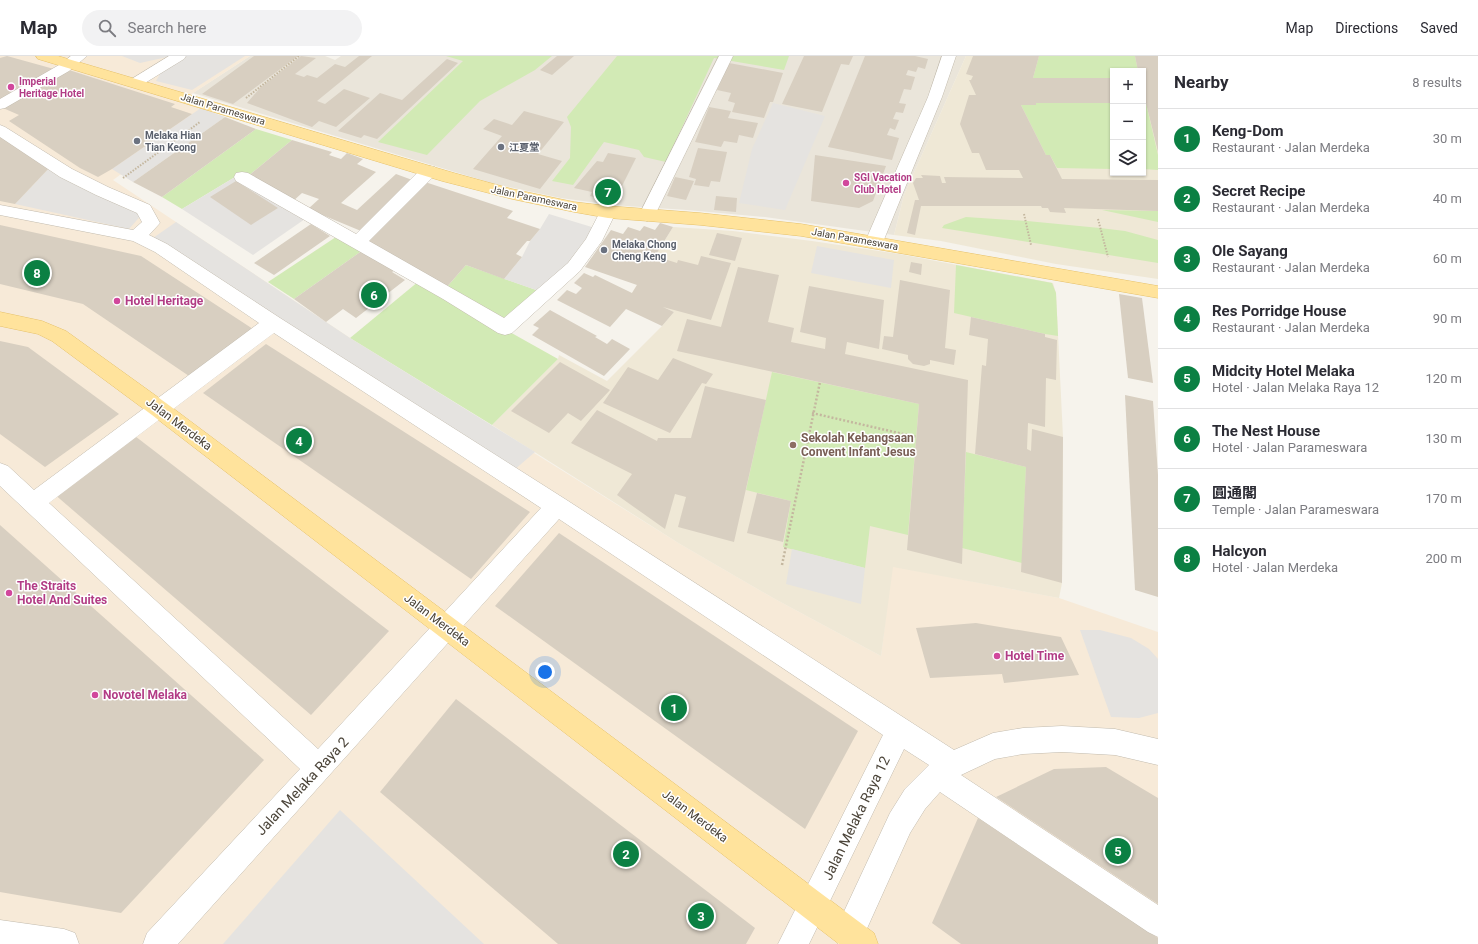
<!DOCTYPE html>
<html lang="en">
<head>
<meta charset="utf-8">
<style>
	:root { --surface:#fff; --page:#f2f2f3; --text:#2b2b33; --muted:#7c7c81; --line:#e1e1e2; --accent:#0b8043 }
	body { margin:0; font-family:Roboto,"Noto Sans SC",sans-serif; background:var(--page); color:var(--text) }
	.controls { position:absolute; right:12px; top:12px; display:grid; overflow:hidden; border-radius:0px; box-shadow:0 1px 3px #0004 }
	.controls button { width:36px; height:36px; display:grid; place-items:center; padding:0; border:0; border-bottom:1px solid var(--line); background:var(--surface); color:var(--text); font:20px sans-serif }
	.you { position:absolute; left:545px; top:616px; width:14px; height:14px; margin:-10px; border:3px solid #fff; border-radius:50%; background:#1a73e8; box-shadow:0 0 0 6px #1a73e833 }
	.badge { display:grid; place-items:center; width:26px; height:26px; border-radius:50%; background:var(--accent); color:#fff; font-size:13px; font-weight:700 }
	.pin { position:absolute; translate:-50% -50%; border:2px solid #fff; box-shadow:0 1px 4px #0006 }
	.list { margin:0; padding:0; list-style:none }
	h2 { display:flex; justify-content:space-between; align-items:center; height:52px; margin:0; padding:0 16px; font-size:17px }
	h2 small { font-size:13px; font-weight:400; color:var(--muted) }
	.list li { display:grid; grid-template-columns:26px 1fr auto; gap:12px; align-items:center; box-sizing:border-box; height:60px; padding:0 16px; border-top:1px solid var(--line) }
	.list b { display:block; font-size:15px; white-space:nowrap }
	.list p { margin:0; font-size:13px; white-space:nowrap; color:var(--muted) }
	.list em { font-size:13px; font-style:normal; color:var(--muted) }
	.icon { flex:none; width:22px; height:22px; fill:none; stroke:currentColor; stroke-width:2; stroke-linecap:round; stroke-linejoin:round }
	.map { position:relative; flex:none; width:1158px; height:888px; overflow:hidden }
	header { display:flex; align-items:center; gap:24px; box-sizing:border-box; height:56px; padding:0 20px; background:var(--surface); border-bottom:1px solid var(--line) }
	header strong { font-size:19px }
	nav { display:flex; gap:22px; margin-inline-start:auto; font-size:14px }
	.search { width:280px; height:36px; background:var(--page); display:flex; align-items:center; gap:10px; box-sizing:border-box; padding:0 14px; border-radius:22px; color:var(--muted); font-size:15px }
	main { display:flex }
	aside { flex:1; background:var(--surface) }
	.map>svg:first-child { display:block }
	.residential { fill:#eae5da }
	.commercial { fill:#f7ead8 }
	.education { fill:#efe8d6; fill-rule:evenodd }
	.green { fill:#d2eab5 }
	.parking { fill:#e5e3e0 }
	.building { fill:#d8cfc1 }
	.lines { fill:none; stroke-linecap:round; stroke-linejoin:round }
	.minor-casing { stroke:#c2bbae; stroke-width:1 }
	.major-casing { stroke:#e6c16a; stroke-width:1 }
	.path-far1 { stroke:#c4b79f; stroke-width:2; stroke-dasharray:1.5 1.5; stroke-linecap:butt }
	.path { stroke:#c4b79f; stroke-width:2.5; stroke-dasharray:2 2; stroke-linecap:butt }
	.minor { fill:#fff; fill-rule:evenodd }
	.major { fill:#ffe39c; fill-rule:evenodd }
	.hotel-dot { fill:#d1479c; stroke:#fff; stroke-width:1.5 }
	.worship-dot { fill:#6b7280; stroke:#fff; stroke-width:1.5 }
	.education-dot { fill:#8d6e63; stroke:#fff; stroke-width:1.5 }
	.labels { text-anchor:middle; dominant-baseline:central; stroke-width:3; stroke-linejoin:round; paint-order:stroke }
	.far-hotel-label { font-size:10px; font-weight:bold; fill:#b23c85; stroke:#fff; text-anchor:start }
	.far-street-label { font-size:10px; fill:#4b4439; stroke:#fff }
	.far-worship-label { font-size:10px; font-weight:bold; fill:#5b616d; stroke:#fff; text-anchor:start }
	.hotel-label { font-size:12px; font-weight:bold; fill:#b23c85; stroke:#fff; text-anchor:start }
	.street-label { font-size:12px; fill:#4b4439; stroke:#fff }
	.education-label { font-size:12px; font-weight:bold; fill:#785e54; stroke:#fff; text-anchor:start }
	.near-street-label { font-size:14px; fill:#4b4439; stroke:#fff }
</style>
</head>
<body>
<header>
<strong>Map</strong>
<div class="search"><svg class="icon" aria-label="search" viewBox="0 0 24 24"><circle cx="10" cy="10" r="6"/><path d="M15 15l6 6"/></svg>Search here</div>
<nav><a>Map</a><a>Directions</a><a>Saved</a></nav>
</header>
<main>
<div class="map">
<svg width="1158" height="888" viewBox="0 0 1158 888">
	<rect width="100%" height="100%" fill="#f6f3ec"/>
	<polygon class="residential" points="250,0 325,0 335,4 341,0 966,0 904,139 894,179 765,161 687,154 612,149 561,142 495,128 193,37"/>
	<polygon class="commercial" points="0,0 250,0 184,43 213,52 113,124 350,282 680,488 775,543 881,600 892,510 1059,542 1158,576 1158,888 0,888"/>
	<g class="education">
		<path d="M966 0H1158V223L1056 208 941 185 894 179 904 139ZM1113 15H1143V117H1113Z"/>
		<polygon points="673,171 733,175 812,185 899,198 1053,227 1056,237 1063,381 1062,527 1059,542 893,511 881,600 775,543 680,488 492,369 558,303 559,299 607,325 662,270 674,256 632,237"/>
	</g>
	<g class="green">
		<polygon points="446,0 552,0 535,14 480,45 427,99 378,86 463,5"/>
		<polygon points="617,0 789,0 784,14 714,2 666,106 644,101 639,94 604,86 573,129 552,125 570,102 571,71 567,61"/>
		<polygon points="1039,0 1135,0 1138,15 1113,15 1113,22 1033,22"/>
		<polygon points="1036,47 1113,47 1113,113 1057,112 1050,99 1046,99 1021,49 1036,49"/>
		<polygon points="1143,47 1146,47 1158,99 1158,114 1143,113"/>
		<polygon points="256,73 292,84 247,121 240,118 182,153 162,141"/>
		<polygon points="1102,154 1158,155 1158,166"/>
		<polygon points="966,161 1027,165 1100,172 1125,175 1158,184 1158,207 942,172 944,169"/>
		<polygon points="339,179 363,194 294,243 268,226"/>
		<polygon points="466,209 539,235 505,267 445,233"/>
		<polygon points="956,209 1052,227 1056,237 1058,280 1045,278 954,257"/>
		<polygon points="419,225 558,303 492,369 350,282"/>
		<polygon points="772,316 919,348 908,479 870,470 865,512 783,491 791,445 746,434"/>
		<polygon points="966,396 1026,411 1022,507 962,492"/>
	</g>
	<g class="parking">
		<polygon points="122,0 172,0 140,7"/>
		<polygon points="186,0 245,0 192,34 156,25 161,16"/>
		<polygon points="773,47 825,60 785,154 739,147 752,93"/>
		<polygon points="201,52 225,61 133,126 112,113"/>
		<polygon points="51,110 144,156 129,173 15,148"/>
		<polygon points="235,121 305,163 253,199 182,153"/>
		<polygon points="549,158 595,172 582,194 539,235 504,223 522,201 530,185 540,173"/>
		<polygon points="176,166 350,282 535,396 513,415 153,182"/>
		<polygon points="817,190 894,204 891,232 811,217"/>
		<polygon points="792,493 865,512 861,548 786,528"/>
		<polygon points="1080,574 1100,574 1131,582 1149,593 1158,603 1158,657 1139,662 1111,661"/>
		<polygon points="340,754 484,888 223,888"/>
	</g>
	<g class="building">
		<polygon points="7,0 54,13 0,43 0,2"/>
		<polygon points="254,0 298,0 233,48 202,38"/>
		<polygon points="301,0 316,2 295,18 304,21 307,19 317,22 335,8 345,11 359,0 372,0 317,45 325,48 344,33 370,42 336,71 319,65 312,71 247,47 260,32"/>
		<polygon points="557,0 574,0 552,19 540,14"/>
		<polygon points="804,0 853,0 849,9 841,8 822,56 782,48"/>
		<polygon points="865,0 915,0 928,3 925,13 918,11 916,16 908,14 906,19 915,21 911,34 904,33 899,47 906,48 903,57 896,56 893,63 899,64 895,74 890,72 887,79 899,82 892,104 828,91"/>
		<polygon points="973,0 1039,0 1033,22 1113,22 1113,47 1036,47 1036,49 1021,49 1046,99 1050,99 1062,123 1158,124 1158,155 1064,152 1066,157 1050,156 1048,152 1042,152 1041,150 921,150 915,179 907,177 915,144 919,144 913,127 916,122 923,122 921,119 940,120 942,127 946,127 944,121 1023,122 1019,114 986,114 979,97 972,97 960,68 969,39 976,39 969,24 971,24 973,20 966,18"/>
		<polygon points="1135,0 1158,0 1158,96 1146,47 1143,47 1143,15 1138,15"/>
		<polygon points="447,3 458,7 377,83 364,79 361,82 338,75 380,37 402,44"/>
		<polygon points="729,7 783,17 773,46 770,46 764,62 732,56 735,47 728,45 731,37 717,34"/>
		<polygon points="69,14 175,48 171,51 192,58 112,113 98,121 80,112 9,65 19,59 3,52"/>
		<polygon points="709,51 731,55 728,62 758,67 753,82 739,79 737,87 724,85 721,91 695,86"/>
		<polygon points="524,55 564,66 538,98 562,105 540,133 473,113 502,80 483,73 494,63 512,69"/>
		<polygon points="225,61 256,73 162,141 133,126"/>
		<polygon points="0,81 51,110 15,148 0,145"/>
		<polygon points="292,84 332,96 329,99 341,103 347,97 363,103 357,108 376,116 341,147 357,154 396,118 415,125 361,175 308,153 319,143 302,137 291,147 247,121"/>
		<polygon points="698,92 727,96 720,126 711,125 709,131 694,129 696,123 689,121"/>
		<polygon points="608,97 636,102 614,146 590,140 592,136 574,132 597,105 603,106"/>
		<polygon points="815,99 886,110 873,145 859,152 811,145"/>
		<polygon points="675,121 694,125 686,144 667,140"/>
		<polygon points="236,125 278,152 251,169 210,141"/>
		<polygon points="425,126 513,155 507,162 540,173 530,185 527,185 516,198 522,201 504,223 466,209 445,233 365,186"/>
		<polygon points="716,140 737,142 736,156 714,154"/>
		<polygon points="660,167 673,171 655,200 677,207 678,204 698,209 701,200 731,207 711,264 663,251 674,256 662,270 626,253 610,271 557,244 567,234 576,238 582,232 574,227 584,217 593,221 595,219 632,237 637,229 585,211 611,174 623,178 628,171 640,175 644,170 655,174"/>
		<polygon points="311,168 330,180 274,219 254,207"/>
		<polygon points="0,169 141,200 253,273 189,320 83,248 0,228"/>
		<polygon points="717,177 742,182 735,205 709,199"/>
		<polygon points="363,194 395,214 392,216 405,224 356,262 343,253 326,266 294,243"/>
		<polygon points="911,206 922,208 921,219 909,216"/>
		<polygon points="738,211 779,219 768,266 794,272 791,286 825,293 826,282 800,276 809,230 884,244 879,293 847,286 845,298 968,324 962,508 907,494 919,348 677,295 687,263 721,271"/>
		<polygon points="900,224 950,234 945,292 956,294 954,309 930,304 930,308 924,310 913,308 908,303 908,299 882,293 884,280 893,281"/>
		<polygon points="1119,238 1142,242 1153,327 1128,322"/>
		<polygon points="550,254 597,280 595,281 607,288 612,283 630,293 604,320 532,279 539,272 533,269"/>
		<polygon points="971,261 1045,278 1045,281 1057,284 1056,324 1046,322 1045,371 1028,367 1027,393 1031,395 1032,373 1063,381 1062,527 1021,516 1026,411 975,398 982,309 986,310 988,283 969,279"/>
		<polygon points="0,285 28,291 119,358 45,411 0,378"/>
		<polygon points="266,288 530,456 471,523 203,337"/>
		<polygon points="673,302 713,318 706,328 702,327 670,377 603,347 628,311 658,324"/>
		<polygon points="560,306 610,334 581,365 568,357 549,377 511,355"/>
		<polygon points="705,330 766,344 734,486 678,471 686,441 675,438 665,473 617,439 632,418 571,387 597,354 657,385 658,382 691,382"/>
		<polygon points="1125,339 1153,345 1158,419 1158,541 1135,534"/>
		<polygon points="131,377 389,575 311,659 53,437"/>
		<polygon points="757,437 791,445 783,486 747,477"/>
		<polygon points="0,469 264,704 121,857 0,836"/>
		<polygon points="559,477 858,675 805,773 495,550"/>
		<polygon points="976,567 1061,581 1079,619 1004,627 1002,618 930,622 916,572"/>
		<polygon points="456,643 755,872 746,888 558,888 380,736"/>
		<polygon points="1106,711 1158,742 1158,848 996,741 1054,713"/>
		<polygon points="978,762 1158,882 1158,888 961,888 932,867"/>
	</g>
	<g class="lines">
		<defs>
			<g id="minor">
				<polygon points="71,0 87,0 69,15 5,52 0,53 0,43 59,9"/>
				<polygon points="169,0 186,0 184,3 140,30 135,31 130,30 128,27 130,24"/>
				<polygon points="719,0 733,0 655,159 653,163 647,165 641,163 639,159"/>
				<polygon points="942,0 956,0 942,41 883,186 880,190 874,192 868,190 865,186 928,41"/>
				<path d="M0 69 5 71 72 113 108 131 150 149 160 167 149 179 167 188 280 262 565 443 954 694 993 677 1023 672 1062 670 1115 673 1158 683V709L1115 699 1062 696 1023 698 995 703 961 719 1158 849V881L1148 876 940 736 925 753 910 777 860 888H838L834 877 890 757 905 733 929 709 904 693 809 888H778L883 679 559 463 178 888H143L147 877 300 713 0 430V407L8 410 34 434 259 267 155 196 133 185 0 159V149L133 174 142 166 137 157 96 139 60 121 0 81ZM274 277 541 452 318 693 49 447Z"/>
				<polygon points="429,110 435,111 437,115 435,119 369,185 504,262 568,207 586,183 602,152 608,150 614,152 616,156 602,185 580,215 512,277 505,279 498,277 443,243 236,125 234,121 236,117 242,116 248,117 356,178 423,111"/>
				<polygon points="0,864 64,873 75,877 79,888 0,888"/>
			</g>
			<g id="major">
				<polygon points="36,0 58,0 454,117 512,133 574,146 608,150 700,157 801,168 1158,230 1158,242 801,180 700,169 608,162 574,156 512,143 442,125 38,3"/>
				<polygon points="0,256 42,265 66,275 166,347 874,877 878,888 839,888 152,359 52,285 38,278 0,270"/>
			</g>
		</defs>
		<use href="#minor" class="minor-casing"/>
		<use href="#major" class="major-casing"/>
		<g class="path-far1">
			<polyline points="246,42 299,0"/>
			<polyline points="123,122 200,66"/>
			<polyline points="1024,158 1031,189"/>
			<polyline points="1098,163 1108,201"/>
		</g>
		<g class="path">
			<polyline points="812,357 916,381"/>
			<polyline points="782,509 820,326"/>
		</g>
		<use href="#minor" class="minor"/>
		<use href="#major" class="major"/>
	</g>
	<g class="hotel-dot">
		<circle cx="11" cy="31" r="4"/>
		<circle cx="846" cy="127" r="4"/>
		<circle cx="117" cy="245" r="4"/>
		<circle cx="9" cy="537" r="4"/>
		<circle cx="997" cy="600" r="4"/>
		<circle cx="95" cy="639" r="4"/>
	</g>
	<g class="worship-dot">
		<circle cx="137" cy="85" r="4"/>
		<circle cx="501" cy="91" r="4"/>
		<circle cx="604" cy="194" r="4"/>
	</g>
	<circle class="education-dot" cx="793" cy="389" r="4"/>
	<g class="labels">
		<g class="far-hotel-label">
			<text x="19" y="25">Imperial<tspan x="19" dy="12">Heritage Hotel</tspan></text>
			<text x="854" y="121">SGI Vacation<tspan x="854" dy="12">Club Hotel</tspan></text>
		</g>
		<g class="far-street-label">
			<text transform="translate(223 53) rotate(17)">Jalan Parameswara</text>
			<text transform="translate(534 142) rotate(12)">Jalan Parameswara</text>
			<text transform="translate(855 183) rotate(10)">Jalan Parameswara</text>
		</g>
		<g class="far-worship-label">
			<text x="145" y="79">Melaka Hian<tspan x="145" dy="12">Tian Keong</tspan></text>
			<text x="509" y="91">江夏堂</text>
			<text x="612" y="188">Melaka Chong<tspan x="612" dy="12">Cheng Keng</tspan></text>
		</g>
		<g class="hotel-label">
			<text x="125" y="245">Hotel Heritage</text>
			<text x="17" y="530">The Straits<tspan x="17" dy="14">Hotel And Suites</tspan></text>
			<text x="1005" y="600">Hotel Time</text>
			<text x="103" y="639">Novotel Melaka</text>
		</g>
		<g class="street-label">
			<text transform="translate(179 368) rotate(37)">Jalan Merdeka</text>
			<text transform="translate(437 564) rotate(37)">Jalan Merdeka</text>
			<text transform="translate(695 760) rotate(37)">Jalan Merdeka</text>
		</g>
		<g class="education-label">
			<text x="801" y="382">Sekolah Kebangsaan<tspan x="801" dy="14">Convent Infant Jesus</tspan></text>
		</g>
		<g class="near-street-label">
			<text transform="translate(302 730) rotate(-47)">Jalan Melaka Raya 2</text>
			<text transform="translate(856 762) rotate(-64)">Jalan Melaka Raya 12</text>
		</g>
	</g>
</svg>
<div class="controls">
<button>+</button>
<button>−</button>
<button><svg class="icon" aria-label="layers" viewBox="0 0 24 24"><path d="M12 4l9 5-9 5-9-5zM3 14l9 5 9-5"/></svg></button>
</div>
<div class="you"></div>
<div class="pin badge" style="left:674px;top:652px">1</div>
<div class="pin badge" style="left:626px;top:798px">2</div>
<div class="pin badge" style="left:701px;top:860px">3</div>
<div class="pin badge" style="left:299px;top:385px">4</div>
<div class="pin badge" style="left:1118px;top:795px">5</div>
<div class="pin badge" style="left:374px;top:239px">6</div>
<div class="pin badge" style="left:608px;top:136px">7</div>
<div class="pin badge" style="left:37px;top:217px">8</div>
</div>
<aside>
<h2>Nearby<small>8 results</small></h2>
<ul class="list">
<li><span class="badge">1</span><div><b>Keng-Dom</b><p>Restaurant · Jalan Merdeka</p></div><em>30 m</em></li>
<li><span class="badge">2</span><div><b>Secret Recipe</b><p>Restaurant · Jalan Merdeka</p></div><em>40 m</em></li>
<li><span class="badge">3</span><div><b>Ole Sayang</b><p>Restaurant · Jalan Merdeka</p></div><em>60 m</em></li>
<li><span class="badge">4</span><div><b>Res Porridge House</b><p>Restaurant · Jalan Merdeka</p></div><em>90 m</em></li>
<li><span class="badge">5</span><div><b>Midcity Hotel Melaka</b><p>Hotel · Jalan Melaka Raya 12</p></div><em>120 m</em></li>
<li><span class="badge">6</span><div><b>The Nest House</b><p>Hotel · Jalan Parameswara</p></div><em>130 m</em></li>
<li><span class="badge">7</span><div><b>圓通閣</b><p>Temple · Jalan Parameswara</p></div><em>170 m</em></li>
<li><span class="badge">8</span><div><b>Halcyon</b><p>Hotel · Jalan Merdeka</p></div><em>200 m</em></li>
</ul>
</aside>
</main>
</body>
</html>
